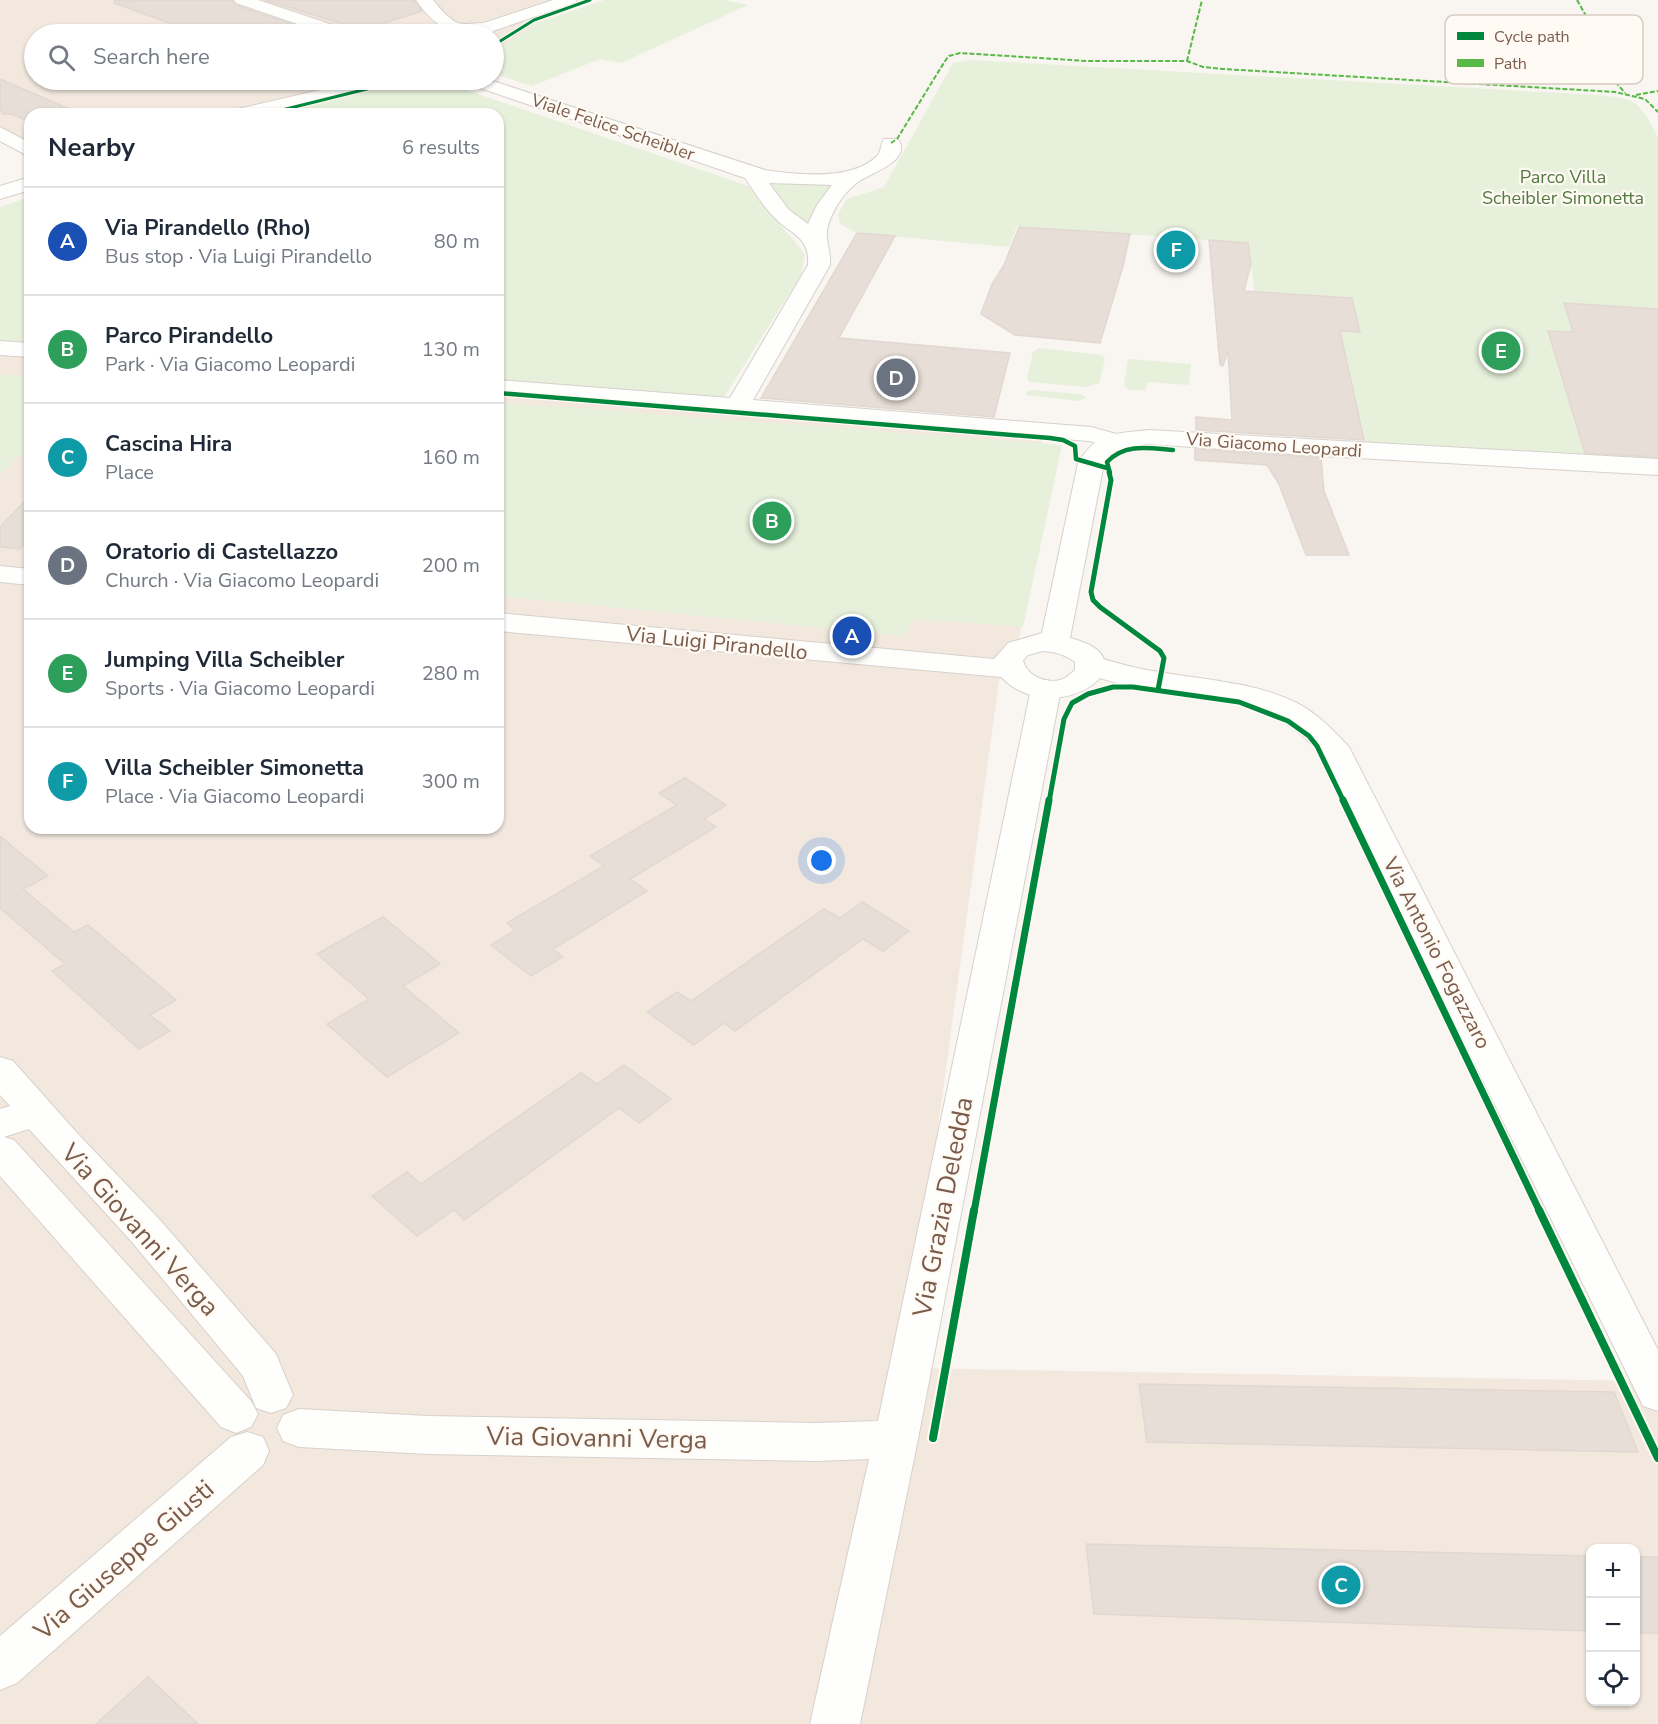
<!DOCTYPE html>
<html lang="en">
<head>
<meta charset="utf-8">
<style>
	:root { --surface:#fff; --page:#f6f6f7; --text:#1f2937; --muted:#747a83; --line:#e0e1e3; --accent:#5c585b }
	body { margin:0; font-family:"Nunito Sans",sans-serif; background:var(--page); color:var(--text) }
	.controls { position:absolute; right:18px; bottom:18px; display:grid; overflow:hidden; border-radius:12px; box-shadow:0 2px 4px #0004 }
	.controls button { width:54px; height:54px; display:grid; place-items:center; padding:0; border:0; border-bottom:2px solid var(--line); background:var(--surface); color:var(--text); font:30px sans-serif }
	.you { position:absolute; left:822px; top:861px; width:21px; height:21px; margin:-15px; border:4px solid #fff; border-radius:50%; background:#1a73e8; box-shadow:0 0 0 9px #1a73e833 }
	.badge { display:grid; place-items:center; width:39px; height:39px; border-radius:50%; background:var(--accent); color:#fff; font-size:20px; font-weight:700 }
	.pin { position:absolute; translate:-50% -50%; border:3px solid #fff; box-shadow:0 2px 6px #0006 }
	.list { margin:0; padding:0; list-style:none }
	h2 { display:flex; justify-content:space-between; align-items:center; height:78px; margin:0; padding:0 24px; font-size:26px }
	h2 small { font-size:20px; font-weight:400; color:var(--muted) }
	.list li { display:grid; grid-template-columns:39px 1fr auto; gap:18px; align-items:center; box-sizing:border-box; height:108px; padding:0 24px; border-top:2px solid var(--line) }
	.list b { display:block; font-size:22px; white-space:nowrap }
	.list p { margin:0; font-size:20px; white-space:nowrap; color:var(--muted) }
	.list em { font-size:20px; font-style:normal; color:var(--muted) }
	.icon { flex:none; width:33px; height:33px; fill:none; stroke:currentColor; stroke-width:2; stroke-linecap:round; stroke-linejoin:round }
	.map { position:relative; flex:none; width:1658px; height:1724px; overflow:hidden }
	.search { position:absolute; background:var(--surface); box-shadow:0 2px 4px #0004; left:24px; top:24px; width:480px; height:66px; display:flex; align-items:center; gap:15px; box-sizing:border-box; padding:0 21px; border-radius:33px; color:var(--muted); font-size:22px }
	.panel { position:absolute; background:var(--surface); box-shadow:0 2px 4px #0004; left:24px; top:108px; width:480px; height:726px; border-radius:18px }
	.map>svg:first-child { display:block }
	.residential { fill:#f2e8de; fill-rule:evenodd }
	.green { fill:#e7f0db }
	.building { fill:#e6ded7; stroke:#e2d8d2; stroke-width:1.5 }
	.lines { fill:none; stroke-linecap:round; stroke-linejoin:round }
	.minor-casing { stroke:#d7d1cb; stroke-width:2 }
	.tertiary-casing { stroke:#d7d1cb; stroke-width:2 }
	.minor { fill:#fefefd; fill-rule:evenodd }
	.tertiary { fill:#fefefd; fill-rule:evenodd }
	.quiet { stroke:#58b947; stroke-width:2; stroke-dasharray:5 2; stroke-linecap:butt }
	.cycleway-far4-casing { stroke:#fffaf3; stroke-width:5 }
	.cycleway-far3-casing { stroke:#fffaf3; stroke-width:7 }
	.cycleway-far2-casing { stroke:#fffaf3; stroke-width:8 }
	.cycleway-far1-casing { stroke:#fffaf3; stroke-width:10 }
	.cycleway-casing { stroke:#fffaf3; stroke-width:12 }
	.cycleway-far4 { stroke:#00873e; stroke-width:3 }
	.cycleway-far3 { stroke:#00873e; stroke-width:4.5 }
	.cycleway-far2 { stroke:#00873e; stroke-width:5 }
	.cycleway-far1 { stroke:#00873e; stroke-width:7 }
	.cycleway { stroke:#00873e; stroke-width:8 }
	.labels { text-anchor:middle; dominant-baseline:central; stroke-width:4.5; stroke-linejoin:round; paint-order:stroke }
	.far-street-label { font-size:18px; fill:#7a5c4d; stroke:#fffaf3 }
	.far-park-label { font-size:18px; fill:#537a41; stroke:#fffaf3 }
	.street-label { font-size:21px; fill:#7a5c4d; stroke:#fffaf3 }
	.near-street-label { font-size:26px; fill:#7a5c4d; stroke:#fffaf3 }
	.key { fill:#fffaf3; stroke:#d7cbc1; stroke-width:1.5 }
	.key-label { font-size:16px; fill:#7a5c4d }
</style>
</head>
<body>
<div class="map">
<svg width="1658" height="1724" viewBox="0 0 1658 1724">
	<rect width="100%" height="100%" fill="#f9f5f0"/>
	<g class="residential">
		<polygon points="0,0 421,0 450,29 511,21 536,23 498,49 504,61 498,75 494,76 494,34 34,34 34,80 481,80 457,87 377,90 277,114 30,114 30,156 0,139"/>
		<polygon points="426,0 565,0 486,27 459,29"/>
		<path d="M0 351 30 354V828H498V394L1042 440 1020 634 999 681 905 1368 1642 1381 1658 1413V1724H0ZM1590 1548H1636V1702H1590Z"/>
	</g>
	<g class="green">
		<polygon points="604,0 724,0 748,5 621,63 600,59 532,86 498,75 504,61 498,49 536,23"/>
		<path d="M969 60 1597 95C1639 99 1638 101 1658 137V460L1365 445 1340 335 1256 303 1248 243 1017 226 1009 247 857 233 840 224 838 214 847 199 884 187 953 63Z"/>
		<polygon points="457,87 748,186 805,254 801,275 724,397 498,380 498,114 277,114 377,90"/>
		<polygon points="844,181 808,231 764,182 809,185"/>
		<polygon points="30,197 30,344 0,341 0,207"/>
		<polygon points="1039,348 1102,355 1105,359 1099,383 1087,387 1029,382 1027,378 1033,352"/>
		<polygon points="1128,359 1191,364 1189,385 1148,382 1145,390 1129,390 1124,385"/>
		<polygon points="0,374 30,376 30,445 0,475"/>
		<polygon points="1034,390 1080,394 1087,398 1079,401 1026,395 1027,391"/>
		<polygon points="498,402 1062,445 1023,627 912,619 905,636 498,596"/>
	</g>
	<g class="building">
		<polygon points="115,0 232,0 235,5 294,25 264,34 199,34 114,3"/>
		<polygon points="265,0 414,0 422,11 362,30"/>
		<polygon points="0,79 81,114 30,114 30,122 12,114 3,114 0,108"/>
		<polygon points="1019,227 1130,234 1123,266 1100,343 1015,335 981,314 992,284 1004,265"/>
		<polygon points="857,233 895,236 839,338 1010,353 994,417 761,398"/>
		<polygon points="1209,240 1248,243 1251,264 1244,291 1352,298 1360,332 1340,331 1364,440 1196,430 1196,417 1232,420 1228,351 1223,366 1220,365"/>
		<polygon points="1564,303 1658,309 1658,457 1585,453 1548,331 1573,332"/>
		<polygon points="1195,449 1321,458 1324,491 1349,555 1306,555 1279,484 1267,465 1195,460"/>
		<polygon points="30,496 30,537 20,549 0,547 0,527"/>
		<polygon points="685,778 726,805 704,819 716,827 630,879 647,891 553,949 563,957 531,976 491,945 515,930 507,923 604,866 590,856 677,805 659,793"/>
		<polygon points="0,836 48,876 23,889 74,932 88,925 176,1000 150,1015 170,1031 139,1049 52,971 65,964 0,908"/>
		<polygon points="862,902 909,931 883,951 863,939 735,1031 724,1023 694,1045 647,1012 677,992 691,1001 824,909 840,918"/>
		<polygon points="383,917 440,964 403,986 459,1033 387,1077 327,1024 369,999 317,954"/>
		<polygon points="624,1065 671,1099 639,1123 619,1108 464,1220 454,1210 417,1236 372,1196 407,1172 421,1184 581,1073 597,1084"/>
		<polygon points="1139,1384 1614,1392 1638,1452 1147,1442"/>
		<polygon points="1086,1544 1590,1556 1590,1631 1094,1614"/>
		<rect x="1635" y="1557" width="23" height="76"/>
		<polygon points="148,1677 198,1724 96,1724"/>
	</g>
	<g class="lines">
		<defs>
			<g id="minor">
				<polygon points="234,0 258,0 348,30 350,34 327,34 236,3"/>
				<path d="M416 0H433C440 8 448 19 458 23 470 27 487 18 495 28L493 32C457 40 436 29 416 0Z"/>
				<path d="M465 80H490L765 170C797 175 852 181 877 156 882 151 880 144 884 139H898C913 161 870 173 858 182 847 190 838 202 832 215 821 239 831 243 830 265L753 400 1091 427 1124 436 1127 441 1124 446 1115 448 1089 441 498 394V380L730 398 808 265C810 236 791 235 774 217 763 206 754 191 745 178L468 84ZM769 183 832 185 817 205 808 224 788 209Z"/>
				<polygon points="0,127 30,143 30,157 0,141"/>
				<polygon points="0,341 30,343 30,357 0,355"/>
				<path d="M1091 656C1112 661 1132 668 1153 671 1201 680 1253 681 1297 703 1318 714 1333 730 1349 747L1658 1350V1411L1643 1406 1324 757C1302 733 1278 714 1245 704 1213 695 1092 688 1076 665L1081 659Z"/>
				<polygon points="1046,680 1056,683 1061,689 918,1439 860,1724 810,1724 869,1459 816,1461 428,1454 299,1447 283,1441 277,1428 283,1415 299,1409 428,1416 816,1423 878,1421 1031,689 1036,683"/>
				<polygon points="0,1057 13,1061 77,1133 160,1220 276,1354 293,1395 286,1408 271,1413 256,1408 243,1376 132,1242 29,1129 4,1137 14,1140 251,1401 258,1414 251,1427 236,1433 221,1427 0,1176 0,1109 10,1106 0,1095"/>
				<polygon points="247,1432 263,1437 269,1451 263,1465 17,1683 0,1690 0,1636 231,1437"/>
			</g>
			<g id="tertiary">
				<polygon points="553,0 577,0 575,3 484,34 461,34 463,30"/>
				<polygon points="363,80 408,80 405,84 363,90 263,114 231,114 233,110"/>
				<polygon points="30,177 30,190 0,199 0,186"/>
				<path d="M1149 430 1658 459V475L1322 456 1149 444C1131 447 1113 446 1104 463L1070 638C1159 660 1056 733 1001 677L498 631V613L994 659 1008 643 1042 633 1078 463C1097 431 1115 434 1149 430ZM1043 651C1055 652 1064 654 1075 662V670C1071 673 1067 677 1063 679 1048 685 1026 676 1023 660L1028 655Z"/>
				<polygon points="0,566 30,569 30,585 0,582"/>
			</g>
		</defs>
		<use href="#minor" class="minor-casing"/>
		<use href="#tertiary" class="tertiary-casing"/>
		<use href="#minor" class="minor"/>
		<use href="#tertiary" class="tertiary"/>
		<g class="quiet">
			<polyline points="1577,0 1589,21 1608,73 1625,93"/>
			<polyline points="1187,61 1202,0"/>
			<polyline points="1636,95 1658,91"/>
			<polyline points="891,143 897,139 945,61 949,56 960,53 1087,61 1187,61 1203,67 1223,69 1615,92 1645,99 1658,112"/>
		</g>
		<defs>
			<g id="cycleway-far4">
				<polyline points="494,45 534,20 590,0"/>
				<polyline points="266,114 379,86 453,83 470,87 493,80"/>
			</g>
			<g id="cycleway-far3">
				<polyline points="498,393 1050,438 1063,440 1075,446 1076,459 1107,468"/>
				<path d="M1110 473 1107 462C1125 443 1149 448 1173 450"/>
			</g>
			<g id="cycleway-far2">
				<polyline points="1109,472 1111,480 1091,592 1093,600 1100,607 1160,651 1164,658 1158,690"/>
				<polyline points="1049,802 1064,719 1072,703 1088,694 1113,687 1133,687 1239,702 1288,721 1309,736 1317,746 1344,802"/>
			</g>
			<g id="cycleway-far1">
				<polyline points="1343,800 1540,1212"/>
				<polyline points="974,1212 1049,800"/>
			</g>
			<g id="cycleway">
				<polyline points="1539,1210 1658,1458"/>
				<polyline points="933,1438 974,1210"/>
			</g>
		</defs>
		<use href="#cycleway-far4" class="cycleway-far4-casing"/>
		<use href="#cycleway-far3" class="cycleway-far3-casing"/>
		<use href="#cycleway-far2" class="cycleway-far2-casing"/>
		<use href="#cycleway-far1" class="cycleway-far1-casing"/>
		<use href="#cycleway" class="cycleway-casing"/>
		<use href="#cycleway-far4" class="cycleway-far4"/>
		<use href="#cycleway-far3" class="cycleway-far3"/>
		<use href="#cycleway-far2" class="cycleway-far2"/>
		<use href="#cycleway-far1" class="cycleway-far1"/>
		<use href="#cycleway" class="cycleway"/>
	</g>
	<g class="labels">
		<g class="far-street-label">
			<text transform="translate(613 127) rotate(19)">Viale Felice Scheibler</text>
			<text transform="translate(1274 445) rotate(4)">Via Giacomo Leopardi</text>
		</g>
		<g class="far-park-label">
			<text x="1563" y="177">Parco Villa<tspan x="1563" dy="21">Scheibler Simonetta</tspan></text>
		</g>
		<g class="street-label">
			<text transform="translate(717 643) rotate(6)">Via Luigi Pirandello</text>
			<text transform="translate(1437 953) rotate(63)">Via Antonio Fogazzaro</text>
		</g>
		<g class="near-street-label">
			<text transform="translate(943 1207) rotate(-79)">Via Grazia Deledda</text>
			<text transform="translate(140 1230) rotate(48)">Via Giovanni Verga</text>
			<text transform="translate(597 1438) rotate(1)">Via Giovanni Verga</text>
			<text transform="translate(124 1560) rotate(-41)">Via Giuseppe Giusti</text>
		</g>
	</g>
	<rect x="1445" y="15" width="198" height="69" rx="9" class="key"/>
	<rect x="1457" y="32" width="27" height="8" fill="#00873e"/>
	<rect x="1457" y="59" width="27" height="8" fill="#58b947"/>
	<g class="key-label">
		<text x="1494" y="42">Cycle path</text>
		<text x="1494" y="69">Path</text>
	</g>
</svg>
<div class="controls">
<button>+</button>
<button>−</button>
<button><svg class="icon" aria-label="locate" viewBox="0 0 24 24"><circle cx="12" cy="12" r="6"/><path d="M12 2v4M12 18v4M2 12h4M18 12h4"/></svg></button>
</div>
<div class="you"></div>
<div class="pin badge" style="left:852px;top:636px;background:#1a4fb4">A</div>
<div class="pin badge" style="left:772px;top:521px;background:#2e9e5b">B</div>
<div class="pin badge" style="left:1341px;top:1585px;background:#0f9aa8">C</div>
<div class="pin badge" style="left:896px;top:378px;background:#6b7280">D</div>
<div class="pin badge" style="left:1501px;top:351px;background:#2e9e5b">E</div>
<div class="pin badge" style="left:1176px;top:250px;background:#0f9aa8">F</div>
<div class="search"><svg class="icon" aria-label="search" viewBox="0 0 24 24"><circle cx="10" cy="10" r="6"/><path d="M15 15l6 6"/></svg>Search here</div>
<section class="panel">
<h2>Nearby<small>6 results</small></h2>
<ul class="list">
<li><span class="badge" style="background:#1a4fb4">A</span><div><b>Via Pirandello (Rho)</b><p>Bus stop · Via Luigi Pirandello</p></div><em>80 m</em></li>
<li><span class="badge" style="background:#2e9e5b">B</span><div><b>Parco Pirandello</b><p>Park · Via Giacomo Leopardi</p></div><em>130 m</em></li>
<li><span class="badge" style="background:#0f9aa8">C</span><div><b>Cascina Hira</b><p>Place</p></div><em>160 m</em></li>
<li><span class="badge" style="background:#6b7280">D</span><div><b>Oratorio di Castellazzo</b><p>Church · Via Giacomo Leopardi</p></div><em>200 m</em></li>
<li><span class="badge" style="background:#2e9e5b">E</span><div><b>Jumping Villa Scheibler</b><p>Sports · Via Giacomo Leopardi</p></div><em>280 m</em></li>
<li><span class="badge" style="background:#0f9aa8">F</span><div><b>Villa Scheibler Simonetta</b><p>Place · Via Giacomo Leopardi</p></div><em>300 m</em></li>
</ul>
</section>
</div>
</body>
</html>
